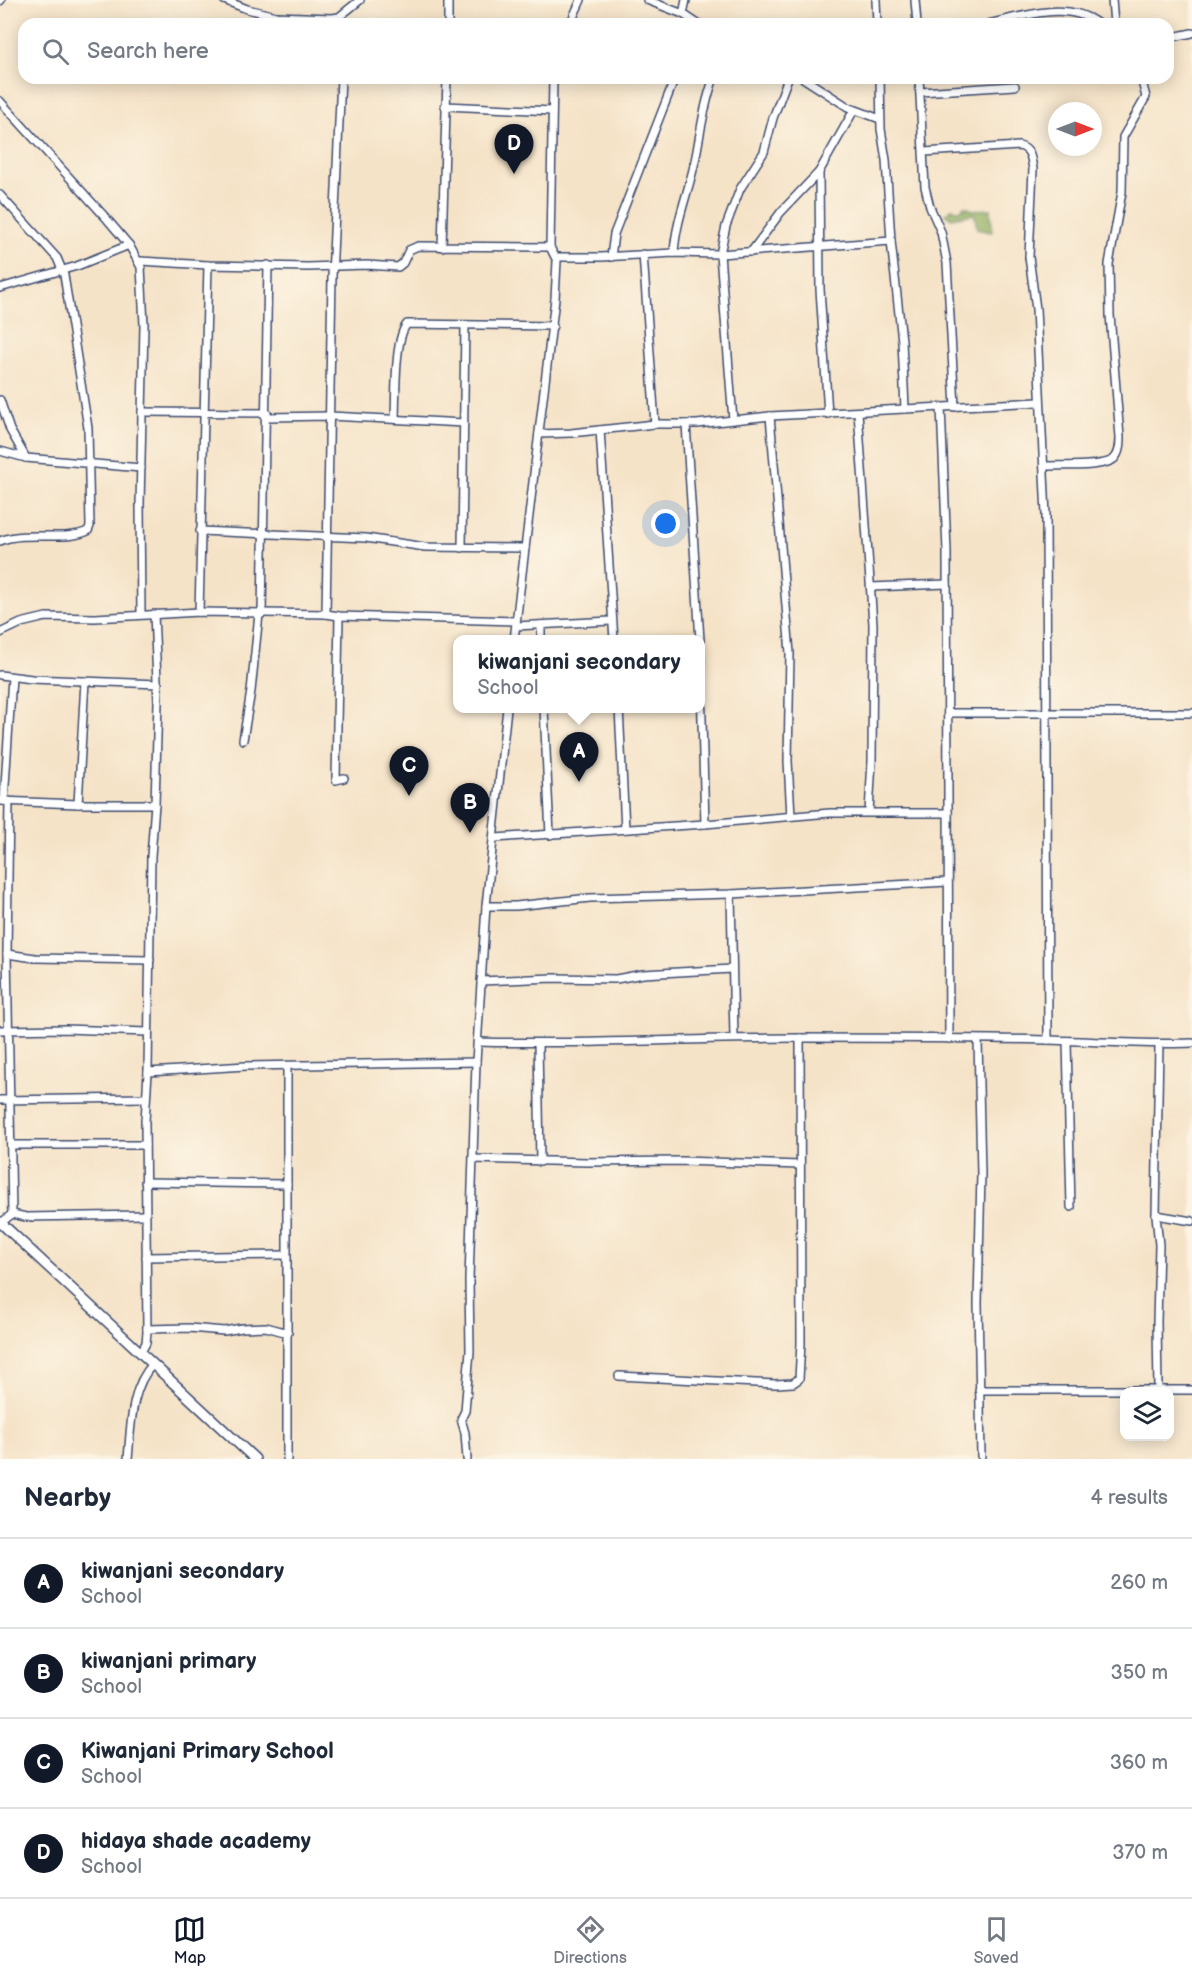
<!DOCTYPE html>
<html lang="en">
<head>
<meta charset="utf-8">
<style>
	:root { --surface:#fff; --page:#f6f6f7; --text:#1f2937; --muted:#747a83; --line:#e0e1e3; --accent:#111827 }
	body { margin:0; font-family:"Balsamiq Sans",sans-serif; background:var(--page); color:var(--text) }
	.controls { position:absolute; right:18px; bottom:18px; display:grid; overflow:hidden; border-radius:12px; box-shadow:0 3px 15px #0003 }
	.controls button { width:54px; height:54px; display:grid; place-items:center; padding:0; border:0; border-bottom:2px solid var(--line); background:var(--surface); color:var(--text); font:30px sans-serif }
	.compass { position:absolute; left:1048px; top:102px; width:54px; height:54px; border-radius:50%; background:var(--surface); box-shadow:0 3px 15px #0003; rotate:90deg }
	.you { position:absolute; left:666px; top:524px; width:21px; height:21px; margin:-15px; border:4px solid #fff; border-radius:50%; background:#1a73e8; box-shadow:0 0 0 9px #1a73e833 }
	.badge { display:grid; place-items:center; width:39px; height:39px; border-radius:50%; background:var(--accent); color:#fff; font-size:20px; font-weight:700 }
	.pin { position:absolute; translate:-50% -50px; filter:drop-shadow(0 2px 3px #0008) }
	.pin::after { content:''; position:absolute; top:32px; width:21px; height:18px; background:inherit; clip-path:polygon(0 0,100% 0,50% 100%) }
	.popup { position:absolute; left:453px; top:635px; width:252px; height:78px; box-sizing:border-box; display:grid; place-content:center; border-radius:12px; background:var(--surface); filter:drop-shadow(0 2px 4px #0005); font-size:20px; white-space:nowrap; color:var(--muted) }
	.popup b { font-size:22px; color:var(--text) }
	.popup::after { content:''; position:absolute; left:50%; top:100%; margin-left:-12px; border:12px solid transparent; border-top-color:var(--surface) }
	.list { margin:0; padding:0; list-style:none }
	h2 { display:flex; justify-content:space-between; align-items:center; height:78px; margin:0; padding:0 24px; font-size:26px }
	h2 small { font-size:20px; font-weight:400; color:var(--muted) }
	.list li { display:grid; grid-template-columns:39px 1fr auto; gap:18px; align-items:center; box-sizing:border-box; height:90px; padding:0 24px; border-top:2px solid var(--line) }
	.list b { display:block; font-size:22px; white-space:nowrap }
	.list p { margin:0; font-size:20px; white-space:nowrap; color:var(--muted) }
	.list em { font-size:20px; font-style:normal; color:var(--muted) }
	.icon { flex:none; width:33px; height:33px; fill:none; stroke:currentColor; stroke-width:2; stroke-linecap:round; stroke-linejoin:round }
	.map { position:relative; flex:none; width:1192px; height:1459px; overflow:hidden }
	.search { position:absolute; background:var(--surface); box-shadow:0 3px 15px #0003; left:18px; right:18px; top:18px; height:66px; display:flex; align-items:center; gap:15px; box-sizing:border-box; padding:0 21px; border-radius:18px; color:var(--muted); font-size:22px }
	.sheet { height:438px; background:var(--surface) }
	nav { display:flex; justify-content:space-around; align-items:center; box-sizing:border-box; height:84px; border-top:2px solid var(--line); background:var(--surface); font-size:16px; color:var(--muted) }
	nav a { display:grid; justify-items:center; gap:3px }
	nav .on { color:var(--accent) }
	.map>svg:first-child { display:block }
	.forest { fill:#93b062; stroke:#577060; stroke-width:1.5 }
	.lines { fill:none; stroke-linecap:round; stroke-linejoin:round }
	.street-casing { stroke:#3c4a6e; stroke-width:10 }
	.secondary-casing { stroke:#3c4a6e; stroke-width:12 }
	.street { stroke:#fff; stroke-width:7 }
	.secondary { stroke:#fff; stroke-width:9 }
</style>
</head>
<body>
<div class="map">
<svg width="1192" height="1459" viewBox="0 0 1192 1459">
	<rect width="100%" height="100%" fill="#fcf5e5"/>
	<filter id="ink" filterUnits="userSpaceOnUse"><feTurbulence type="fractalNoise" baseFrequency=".0167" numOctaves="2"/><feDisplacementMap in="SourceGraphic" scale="12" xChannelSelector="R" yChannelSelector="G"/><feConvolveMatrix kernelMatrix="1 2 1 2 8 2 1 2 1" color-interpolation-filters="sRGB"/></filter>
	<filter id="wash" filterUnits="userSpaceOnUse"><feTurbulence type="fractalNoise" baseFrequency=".008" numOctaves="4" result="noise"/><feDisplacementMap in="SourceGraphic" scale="24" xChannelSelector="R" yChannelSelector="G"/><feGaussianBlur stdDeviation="1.35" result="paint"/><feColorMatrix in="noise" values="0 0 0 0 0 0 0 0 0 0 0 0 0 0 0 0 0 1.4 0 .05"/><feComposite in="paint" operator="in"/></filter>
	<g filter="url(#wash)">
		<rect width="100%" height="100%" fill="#f5e3c8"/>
		<polygon class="forest" points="964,206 972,210 991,209 992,232 977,229 975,216 973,214 952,218 945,214 953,208 955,210 962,210"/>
	</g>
	<g filter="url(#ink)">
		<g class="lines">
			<defs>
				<g id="street">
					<polyline points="224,0 247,9 276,16 332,18 339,17 360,0"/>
					<polyline points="448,0 448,24"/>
					<polyline points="647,0 683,14 698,24"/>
					<polyline points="876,0 877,24"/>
					<polyline points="915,0 917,24"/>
					<polyline points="1112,0 1114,24"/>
					<polyline points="0,1 1,0"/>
					<polyline points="683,14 686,0"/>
					<polyline points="570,24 581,0"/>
					<path d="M988 24C1023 16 1068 0 1098 24"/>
					<polyline points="1168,38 1192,33"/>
					<polyline points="803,78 848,107 880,119"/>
					<polyline points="880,78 881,129 886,160 891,241 902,341 905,409"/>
					<polyline points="919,78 925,187 930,207 941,232 947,263 955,407"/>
					<polyline points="920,92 1015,86"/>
					<polyline points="0,101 107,219 129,245 141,267 144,325 140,504 141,614"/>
					<polyline points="445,106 552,111"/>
					<path d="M924 152 1019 146C1031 149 1031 158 1033 169L1029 257 1036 309 1046 515 1048 1040"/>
					<path d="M0 195 57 258 64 275 88 428 90 526 88 531C64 542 27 530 0 541"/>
					<polyline points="442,247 447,78"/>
					<polyline points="751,252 781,212 819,172"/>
					<path d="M674 253C676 219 690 189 696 156 701 130 704 104 714 78"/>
					<polyline points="643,254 655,424"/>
					<polyline points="556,257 601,257 674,253 720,254 891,241"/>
					<polyline points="611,257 614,234 675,78"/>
					<polyline points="140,261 208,265 308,267 367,265 398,267 403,263 409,250 418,246 550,247"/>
					<polyline points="0,288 77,266 129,245"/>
					<polyline points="0,400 10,430 26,458"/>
					<polyline points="941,407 947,551 949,1039"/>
					<polyline points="142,412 267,413"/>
					<polyline points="858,412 873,624 872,761 869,812"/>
					<polyline points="828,414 820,289 819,172 854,110"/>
					<polyline points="770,416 790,653 788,761 791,816"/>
					<polyline points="267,417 330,416 464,423"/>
					<path d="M395 419C396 397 394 339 407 324L553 326"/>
					<polyline points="733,420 720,254 726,226 740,189 764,152 773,118 788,78"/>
					<polyline points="686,424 700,640"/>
					<polyline points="600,430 614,640"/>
					<polyline points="539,434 571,433 655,424 697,424 770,416 1039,402"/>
					<polyline points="0,451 26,458 141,468"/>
					<path d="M1044 466C1059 465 1104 468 1114 459 1120 453 1120 444 1120 437L1110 315 1109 264 1122 192 1123 137 1146 97 1141 78"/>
					<polyline points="200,531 366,538 425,547 525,548"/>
					<polyline points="462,548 465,325"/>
					<polyline points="871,587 947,584"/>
					<polyline points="199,612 208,265"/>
					<polyline points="262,614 268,265"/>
					<polyline points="326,614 332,277 341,78"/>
					<polyline points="339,616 336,780 344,778"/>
					<polyline points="541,625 541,640"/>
					<polyline points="516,626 611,621"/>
					<polyline points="0,633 21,623 46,617 95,618 199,612 326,614 339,616 516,621"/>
					<polyline points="514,640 555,299 557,261 550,247 553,78"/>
					<polyline points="700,651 705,824"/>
					<polyline points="0,675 32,679 158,684"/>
					<polyline points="544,708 550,835"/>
					<polyline points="619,708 625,829"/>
					<polyline points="948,713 1192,713"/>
					<polyline points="243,740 251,691 259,614"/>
					<polyline points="0,801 78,804 155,804"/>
					<polyline points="4,801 12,677"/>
					<polyline points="9,801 7,954 12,1214"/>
					<polyline points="78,804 85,681"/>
					<polyline points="495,838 705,824 830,813 948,813"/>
					<polyline points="731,894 734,1038"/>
					<polyline points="486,906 516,906 590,898 731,894 947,882"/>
					<polyline points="7,954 35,958 150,960"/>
					<polyline points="481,981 553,978 616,979 643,974 732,969"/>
					<polyline points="0,1030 65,1029 147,1032"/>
					<polyline points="978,1040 981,1174 978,1303 981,1456"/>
					<polyline points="1067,1041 1071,1207"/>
					<path d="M478 1042C585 1045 693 1038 801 1038 883 1038 965 1038 1046 1040 1095 1041 1143 1045 1192 1043"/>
					<polyline points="538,1043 540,1162"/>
					<polyline points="148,1072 246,1066 476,1062"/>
					<polyline points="0,1100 146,1098"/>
					<polyline points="11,1145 145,1145"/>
					<polyline points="474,1159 587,1162 682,1161 800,1165"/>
					<polyline points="145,1182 287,1184"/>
					<polyline points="1156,1215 1192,1221"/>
					<polyline points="1,1223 12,1214 26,1217 145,1215"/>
					<polyline points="146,1257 286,1255"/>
					<polyline points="147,1329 189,1328 224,1331 242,1328 266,1327 288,1333"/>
					<polyline points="141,1352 146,1343 147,1332 145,1121 148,1072 151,856 155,804 158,702 154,614"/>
					<polyline points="619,1376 776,1384 793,1383 799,1379 801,1343 800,1038"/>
					<polyline points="979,1390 1192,1390"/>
					<polyline points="1158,1391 1157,1322 1159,1245 1156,1215 1159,1044"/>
					<path d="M128 1459C131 1428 130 1388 153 1364"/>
					<polyline points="287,1459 287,1066"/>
					<polyline points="467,1459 465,1433 461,1419 465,1411 470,1351 469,1280 476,1062 486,906 507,708"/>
				</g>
				<polyline id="secondary" points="0,1222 255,1459"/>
			</defs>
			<use href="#street" class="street-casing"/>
			<use href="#secondary" class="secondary-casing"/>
			<use href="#street" class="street"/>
			<use href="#secondary" class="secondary"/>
		</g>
	</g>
</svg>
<div class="controls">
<button><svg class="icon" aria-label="layers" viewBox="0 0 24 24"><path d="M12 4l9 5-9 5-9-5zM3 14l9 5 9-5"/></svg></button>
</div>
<svg class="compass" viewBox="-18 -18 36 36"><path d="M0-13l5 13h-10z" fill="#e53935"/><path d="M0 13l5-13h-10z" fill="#747a83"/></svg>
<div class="you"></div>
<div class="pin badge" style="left:579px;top:782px">A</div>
<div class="popup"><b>kiwanjani secondary</b>School</div>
<div class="pin badge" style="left:470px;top:833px">B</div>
<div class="pin badge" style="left:409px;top:796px">C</div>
<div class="pin badge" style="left:514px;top:174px">D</div>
<div class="search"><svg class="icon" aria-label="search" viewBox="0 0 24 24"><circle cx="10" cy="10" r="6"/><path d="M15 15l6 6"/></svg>Search here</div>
</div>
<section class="sheet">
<h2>Nearby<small>4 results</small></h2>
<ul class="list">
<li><span class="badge">A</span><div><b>kiwanjani secondary</b><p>School</p></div><em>260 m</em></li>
<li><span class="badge">B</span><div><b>kiwanjani primary</b><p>School</p></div><em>350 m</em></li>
<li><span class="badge">C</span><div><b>Kiwanjani Primary School</b><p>School</p></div><em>360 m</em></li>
<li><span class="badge">D</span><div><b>hidaya shade academy</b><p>School</p></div><em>370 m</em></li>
</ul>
</section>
<nav>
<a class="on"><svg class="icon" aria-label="map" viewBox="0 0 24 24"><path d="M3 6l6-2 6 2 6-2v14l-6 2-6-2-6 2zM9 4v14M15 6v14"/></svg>Map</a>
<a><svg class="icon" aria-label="directions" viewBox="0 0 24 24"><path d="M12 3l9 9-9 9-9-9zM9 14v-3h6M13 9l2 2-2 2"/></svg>Directions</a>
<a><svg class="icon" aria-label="saved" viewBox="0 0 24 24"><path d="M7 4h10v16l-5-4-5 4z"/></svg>Saved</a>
</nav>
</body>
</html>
